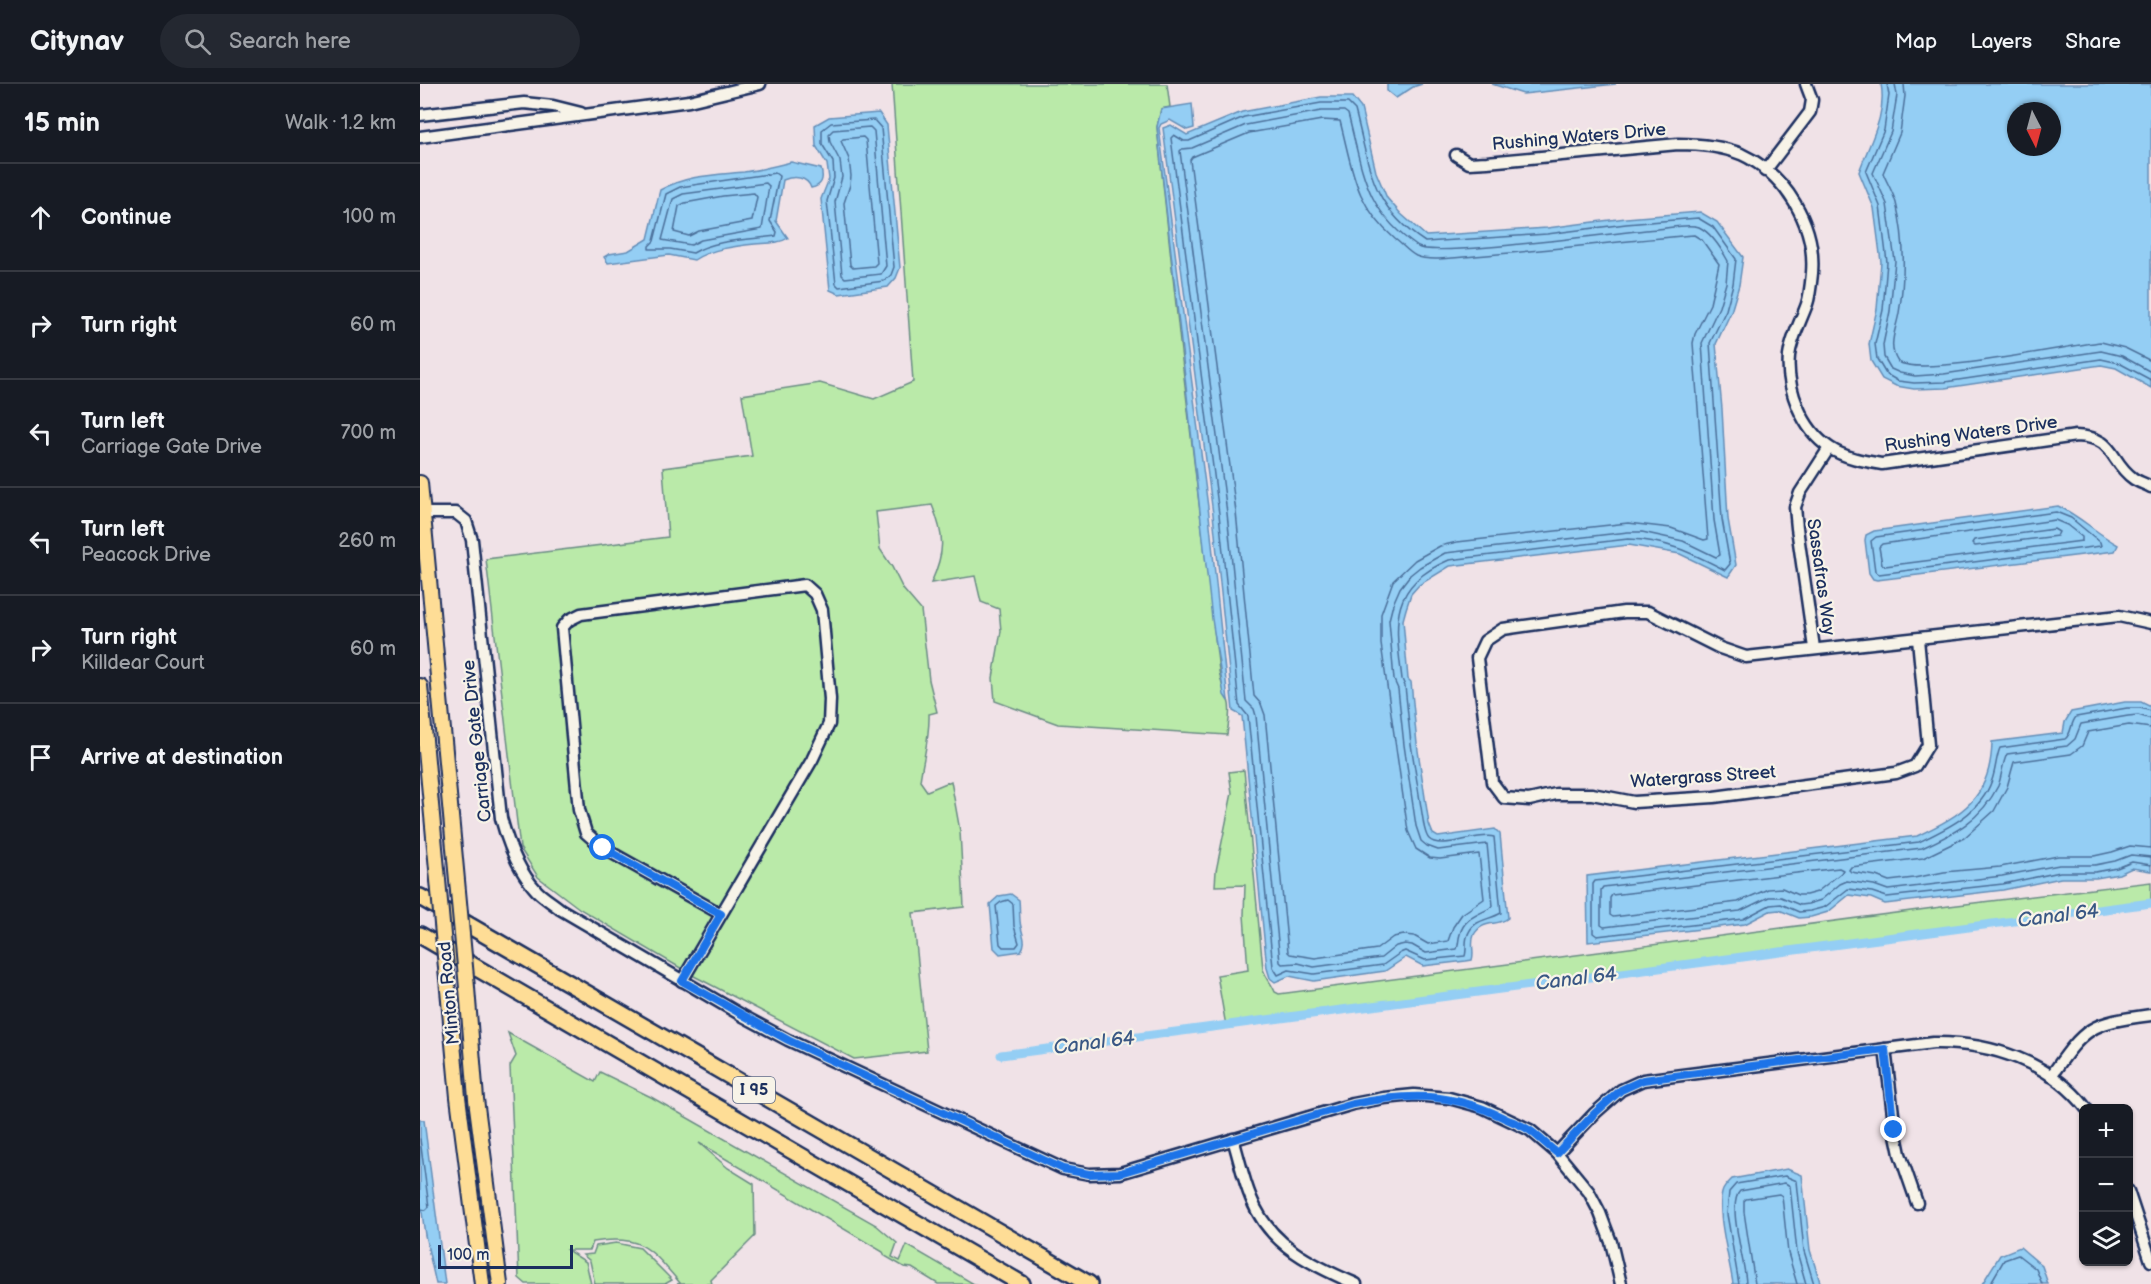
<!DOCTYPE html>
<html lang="en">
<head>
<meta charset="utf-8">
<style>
	:root { --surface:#171b24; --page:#242831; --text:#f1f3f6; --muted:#9ea1a6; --line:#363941 }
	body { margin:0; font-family:"Balsamiq Sans",sans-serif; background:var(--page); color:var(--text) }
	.controls { position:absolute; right:18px; bottom:18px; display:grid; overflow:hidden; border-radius:9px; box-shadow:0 2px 4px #0004 }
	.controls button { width:54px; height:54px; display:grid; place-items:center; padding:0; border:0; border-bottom:2px solid var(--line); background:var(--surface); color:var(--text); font:30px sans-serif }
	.compass { position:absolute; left:1587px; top:18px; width:54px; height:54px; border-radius:50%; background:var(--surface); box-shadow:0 2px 4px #0004; rotate:174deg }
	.scale { position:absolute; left:18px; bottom:15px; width:135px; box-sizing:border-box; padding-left:6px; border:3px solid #1b2f5e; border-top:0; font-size:16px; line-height:21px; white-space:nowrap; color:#1b2f5e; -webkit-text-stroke:4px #f7f3e8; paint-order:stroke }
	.stop { position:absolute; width:18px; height:18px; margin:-14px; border:4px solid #1a73e8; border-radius:50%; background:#fff }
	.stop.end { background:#1a73e8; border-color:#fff; box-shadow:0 2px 6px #0008 }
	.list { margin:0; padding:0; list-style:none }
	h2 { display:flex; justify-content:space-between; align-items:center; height:78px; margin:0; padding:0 24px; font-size:26px }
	h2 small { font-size:20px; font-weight:400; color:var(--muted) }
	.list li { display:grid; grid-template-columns:39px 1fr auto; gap:18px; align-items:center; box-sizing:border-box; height:108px; padding:0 24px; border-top:2px solid var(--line) }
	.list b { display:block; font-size:22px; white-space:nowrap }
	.list p { margin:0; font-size:20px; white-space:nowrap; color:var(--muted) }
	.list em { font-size:20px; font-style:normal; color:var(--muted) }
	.icon { flex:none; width:33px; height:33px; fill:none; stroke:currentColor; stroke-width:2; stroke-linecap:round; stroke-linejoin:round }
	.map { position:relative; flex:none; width:1731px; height:1200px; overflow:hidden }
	header { display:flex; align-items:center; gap:36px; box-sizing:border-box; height:84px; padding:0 30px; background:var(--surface); border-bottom:2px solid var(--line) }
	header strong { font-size:28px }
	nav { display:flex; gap:33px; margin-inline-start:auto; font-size:21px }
	.search { width:420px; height:54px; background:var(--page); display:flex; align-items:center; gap:15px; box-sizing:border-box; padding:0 21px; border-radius:33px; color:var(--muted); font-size:22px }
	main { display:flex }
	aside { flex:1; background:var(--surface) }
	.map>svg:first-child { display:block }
	.green { fill:#baeaa9; stroke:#6a8c84; stroke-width:1.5 }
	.water { fill:#94cef4; stroke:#648eb8; stroke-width:1.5; fill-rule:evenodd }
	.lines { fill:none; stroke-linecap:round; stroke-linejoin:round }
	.shore { stroke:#4b6f9a; stroke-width:1.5 }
	.canal { stroke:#94cef4; stroke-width:9 }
	.minor-casing { stroke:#1b2f5e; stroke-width:15 }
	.major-casing { stroke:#1b2f5e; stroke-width:18 }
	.highway-casing { stroke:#1b2f5e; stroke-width:20 }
	.minor { stroke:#f7f3e8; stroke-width:10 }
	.major { stroke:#fedd96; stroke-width:14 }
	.highway { stroke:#fedd96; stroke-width:15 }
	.major-bridge-casing { stroke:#1b2f5e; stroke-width:18; stroke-linecap:butt }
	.major-bridge { stroke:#fedd96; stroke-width:14 }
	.route { stroke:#1a73e8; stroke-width:8 }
	.labels { text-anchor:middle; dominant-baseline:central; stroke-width:4.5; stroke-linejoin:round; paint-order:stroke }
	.shield { fill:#f7f3e8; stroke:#5d6a87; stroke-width:1.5 }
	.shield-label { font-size:16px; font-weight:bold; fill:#1b2f5e }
	.street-label { font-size:18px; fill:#1b2f5e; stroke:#f7f3e8 }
	.water-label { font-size:20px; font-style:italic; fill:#395784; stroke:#f7f3e8 }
</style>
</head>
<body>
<header>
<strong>Citynav</strong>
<div class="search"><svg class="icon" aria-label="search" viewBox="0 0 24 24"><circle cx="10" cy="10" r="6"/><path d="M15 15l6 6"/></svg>Search here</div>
<nav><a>Map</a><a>Layers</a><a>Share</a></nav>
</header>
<main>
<aside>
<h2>15 min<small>Walk · 1.2 km</small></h2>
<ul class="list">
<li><svg class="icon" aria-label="ahead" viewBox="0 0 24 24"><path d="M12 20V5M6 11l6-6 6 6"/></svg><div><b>Continue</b></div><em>100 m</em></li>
<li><svg class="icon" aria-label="right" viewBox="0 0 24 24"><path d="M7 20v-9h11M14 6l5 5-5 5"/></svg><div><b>Turn right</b></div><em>60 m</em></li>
<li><svg class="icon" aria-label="left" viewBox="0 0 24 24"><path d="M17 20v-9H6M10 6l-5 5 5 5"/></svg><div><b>Turn left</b><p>Carriage Gate Drive</p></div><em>700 m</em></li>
<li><svg class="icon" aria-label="left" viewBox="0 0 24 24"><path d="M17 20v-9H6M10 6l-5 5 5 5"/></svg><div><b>Turn left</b><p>Peacock Drive</p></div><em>260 m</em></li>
<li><svg class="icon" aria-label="right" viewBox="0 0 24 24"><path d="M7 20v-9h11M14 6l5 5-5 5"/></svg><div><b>Turn right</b><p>Killdear Court</p></div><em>60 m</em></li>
<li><svg class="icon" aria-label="arrive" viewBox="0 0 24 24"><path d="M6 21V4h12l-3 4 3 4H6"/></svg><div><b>Arrive at destination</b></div></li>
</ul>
</aside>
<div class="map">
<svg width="1731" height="1200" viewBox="0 0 1731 1200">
	<rect width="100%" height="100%" fill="#f0e2e7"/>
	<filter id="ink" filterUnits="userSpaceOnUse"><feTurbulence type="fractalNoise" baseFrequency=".0167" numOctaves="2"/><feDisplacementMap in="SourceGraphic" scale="12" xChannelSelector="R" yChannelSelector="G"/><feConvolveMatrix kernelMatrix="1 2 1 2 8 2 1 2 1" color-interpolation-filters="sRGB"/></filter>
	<g filter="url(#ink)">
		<g class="green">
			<path d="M472 0H747L750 23 741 25 737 43 761 268 799 587C801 598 803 607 808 616 812 626 808 641 807 651L638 640 575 617 573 594 581 547 579 525 561 518 555 492 511 499C525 468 525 453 512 421L456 428 460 465 472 483 483 505 501 526 509 596 517 628 509 630C510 653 503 674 500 697L507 707 531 697 540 747 544 823 493 829 507 967 434 975 274 892 160 825 118 793 100 764 66 475 248 453 243 384 332 372 322 311 400 299 454 315 493 298Z"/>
			<path d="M824 686 843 885C846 894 852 900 855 908L859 910 1529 822 1731 798V818L806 942 797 891 828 886 824 831 825 801 795 802 796 787 812 709 809 688Z"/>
			<path d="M88 949 175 998 180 988 231 1013 456 1141 477 1159 472 1173 480 1177 487 1161 554 1200H518L492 1184 484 1183 465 1172 463 1168 279 1059 308 1084 334 1100 335 1152 291 1196 292 1200H257L260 1199C230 1164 221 1150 173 1158L170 1166H147L166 1178 171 1200H106L99 1194 90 982 96 972Z"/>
			<polygon points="196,1159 220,1164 252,1196 245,1200 175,1200 170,1177 163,1171 173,1170 176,1162"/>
		</g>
		<g class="water">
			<polygon points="967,0 1002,0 993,3 976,14 967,7"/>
			<polygon points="1072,0 1196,0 1103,10"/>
			<path d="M1461 0H1731V304L1696 284 1681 281 1525 304 1494 305 1476 302 1462 295 1451 277 1449 260 1457 225 1461 178 1454 124 1439 88C1449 59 1467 32 1461 0ZM1596 27H1632V63H1596Z"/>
			<path d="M901 13H932L941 24 956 88 967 114 981 130 1006 152 1127 144 1206 134 1280 128 1297 138 1323 173 1319 201 1311 228 1296 260 1302 325 1308 435 1316 481 1308 493 1260 470 1209 461 1030 482 999 501 991 510 986 525 983 536 988 595 991 598 997 660 1009 740 1013 750 1018 753 1075 745 1080 750 1088 834C1078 843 1062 835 1054 851 1050 860 1055 868 1052 876L1046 877 1003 882 986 873 965 887 894 897 869 892 855 898 850 894 847 884 822 632 813 627 793 430 743 44 751 41 767 51 822 28Z"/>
			<polygon points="772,20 774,44 767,46 750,36 741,40 739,44 789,431 808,617 804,611 792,535 737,43 741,25"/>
			<polygon points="459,29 467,41 480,184 476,194 468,203 419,210 410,206 401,115 409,95 407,80 396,62 395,41 409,33"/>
			<path d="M371 78 401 85C404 95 402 102 391 104 387 92 374 92 363 96L356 137 368 154C359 160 346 159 335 160 316 162 290 165 274 176L249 171 188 179 184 173 189 170 208 167 228 155 240 106C268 91 293 91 324 88 340 86 355 82 371 78Z"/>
			<path d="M1638 422C1660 432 1676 449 1698 461L1695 467 1457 496 1453 495 1449 489 1445 456 1446 451 1454 447Z"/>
			<path d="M1705 618H1721L1731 623V787L1712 784 1699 790 1676 794H1641L1583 806 1465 820 1451 814 1429 811 1408 828 1391 833 1379 834 1359 826 1350 827 1325 840 1168 858 1167 792 1497 752C1543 730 1571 714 1572 658L1643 649 1645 638 1651 628Z"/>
			<path d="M591 810 599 816C600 824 599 836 601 843 603 853 607 858 601 867L580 870 574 864 570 820 579 812Z"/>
			<polygon points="0,1036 4,1036 25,1200 16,1200 5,1151 0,1113"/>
			<path d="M1367 1085 1382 1091 1390 1166 1400 1198 1402 1200H1313C1310 1177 1295 1125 1303 1106 1305 1102 1309 1098 1312 1095Z"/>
			<polygon points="1600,1163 1622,1182 1628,1200 1562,1200 1580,1171"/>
		</g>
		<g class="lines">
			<g class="shore">
				<polyline points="1467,0 1469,11 1464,46 1446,88 1460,122 1467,178 1463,226 1455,260 1457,275 1466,290 1478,297 1494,299 1525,298 1681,275 1699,279 1731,296"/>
				<polyline points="1475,0 1477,11 1471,48 1453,89 1467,120 1475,177 1470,227 1463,261 1464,273 1471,285 1480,289 1495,292 1524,290 1681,267 1702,272 1731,288"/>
				<path d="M1484 0 1485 12 1480 49 1463 89C1467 99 1473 108 1476 119 1485 154 1485 193 1479 229 1476 246 1467 262 1478 278 1505 293 1642 262 1681 258L1705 264 1731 277"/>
				<path d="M901 19H928L935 26C950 83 950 122 1005 158L1127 150 1206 140 1278 134 1293 143 1316 175 1313 200 1306 226 1290 259 1302 435 1310 480 1305 486C1272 469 1246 456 1208 455L1029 476C968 502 975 539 982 595L985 602 991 660 1004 742C1005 746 1006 752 1009 755 1021 767 1058 748 1074 753L1081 829C1068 837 1053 834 1047 853 1045 859 1047 866 1045 872L1005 876 985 867 980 869 963 881 894 890 869 886 858 891 853 883 828 632 819 621 799 430 751 54 754 51 764 57H769L824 33Z"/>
				<path d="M901 27H924L928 30C943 87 944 126 998 163 1015 174 1205 147 1238 145 1250 144 1269 139 1279 143 1292 149 1302 166 1308 177L1306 199 1299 223 1282 259 1294 436 1300 471 1296 473 1263 457 1222 448H1208L1025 469 1000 483 990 491 980 504 973 520 969 536 974 596 978 605 984 661 996 742 1001 757 1007 762 1018 766 1067 760 1073 822C1060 831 1045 832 1040 850 1038 856 1039 860 1037 865L1006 869 992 861 985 860 976 862 961 874 894 883 878 879 862 880 860 878 836 632 834 625 826 617 807 429 760 67 762 65 772 64 826 41Z"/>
				<polygon points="454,36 461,44 474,183 471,191 464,197 419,203 416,200 407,117 414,94 413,78 402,60 402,46 411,39"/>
				<path d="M902 36 920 37C933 87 934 119 975 155 982 160 988 168 996 172 1009 178 1040 173 1055 172 1128 166 1201 157 1274 151L1282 156 1299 180 1290 220 1275 250 1273 259 1288 455 1284 456 1251 444 1208 439 1037 458 1020 462 995 476 973 497 961 530V560L988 747 996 765 1010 774 1020 775 1059 770 1064 815 1042 830 1033 843 1028 857 1008 860 994 852 984 851 973 853 957 865 895 874 870 870 868 868 845 631 841 620 834 612 816 428 770 76 772 73 829 49Z"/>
				<polygon points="450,43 454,47 466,182 461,190 425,194 422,191 415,118 422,93 420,77 410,58 409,50 413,46"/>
				<polygon points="443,53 446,56 457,179 454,182 433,184 430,181 424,119 430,101 431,92 429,75 421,57 423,55"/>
				<path d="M355 89 359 92 350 137 357 148 356 152C329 156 297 155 273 169L250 165H229V162L234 157 246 110 260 103Z"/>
				<polygon points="346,99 349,102 342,145 281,156 271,161 242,156 253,115 263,110"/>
				<polygon points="334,109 337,113 332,137 279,147 269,152 254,148 259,122 265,119 303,112"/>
				<polygon points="1636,428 1651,434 1680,458 1681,462 1459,490 1455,487 1451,457 1456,453"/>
				<polygon points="1635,436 1647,441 1662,453 1662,457 1465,482 1462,480 1459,463 1462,460"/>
				<polygon points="1634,445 1639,448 1637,452 1555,462 1552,459 1554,456"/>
				<path d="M1731 627 1720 624H1707L1656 633C1650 640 1652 650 1645 655L1580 664C1576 673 1576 685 1572 696 1561 729 1528 744 1499 758L1175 797 1173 800V849L1177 852 1323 835 1350 821 1361 820 1379 828 1390 827 1405 823 1428 805 1452 808 1467 813 1583 800 1640 788H1675L1697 784 1712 778 1731 781"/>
				<path d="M1731 635 1718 631 1708 632 1661 640 1655 655 1647 662 1587 670C1582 680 1582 692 1578 702 1561 736 1535 749 1502 764L1183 803 1181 806V841L1184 843 1320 827 1349 813H1361L1380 821 1388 820 1401 816 1420 800 1427 797 1454 801 1468 806 1582 792 1639 781H1675L1695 777 1711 771 1731 773"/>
				<polyline points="1731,644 1709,641 1668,648 1662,662 1651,670 1594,678 1587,703 1574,727 1544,754 1503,774 1431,783 1429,786 1431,788 1456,792 1469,797 1494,794 1524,788 1580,783 1638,772 1674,772 1692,768 1710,762 1731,764"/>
				<polygon points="1419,784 1423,786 1421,789 1397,808 1386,811 1378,811 1362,804 1348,805 1318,818 1193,833 1190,831 1190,814 1192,811"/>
				<polygon points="588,816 593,820 594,842 599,859 596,863 583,863 580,860 576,822 581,818"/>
				<polyline points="0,1055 9,1123 6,1126 0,1125"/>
				<polyline points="1319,1200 1307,1130 1309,1108 1316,1100 1365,1092 1377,1097 1384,1167 1394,1200"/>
				<path d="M1326 1200C1326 1179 1306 1121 1320 1107L1365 1099 1370 1102 1377 1168 1386 1200"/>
				<polyline points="1335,1200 1324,1128 1324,1117 1326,1115 1359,1110 1362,1112 1368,1169 1377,1200"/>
				<polyline points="1570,1200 1584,1176 1598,1171 1616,1185 1622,1200"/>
			</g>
			<polyline class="canal" points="581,971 1731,819"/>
			<defs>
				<g id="minor">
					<polyline points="0,31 104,19 133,22 161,29"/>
					<polyline points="0,53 269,17 340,0"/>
					<path d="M1036 71 1049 79 1067 78 1258 60C1279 60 1301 62 1321 70 1365 90 1396 140 1392 189 1391 199 1390 211 1387 220 1381 237 1371 254 1369 272 1366 304 1382 346 1410 364 1425 374 1444 377 1462 380L1656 352C1697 353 1688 377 1714 395 1719 398 1725 400 1731 403"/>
					<polyline points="1345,87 1390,28 1392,16 1386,0"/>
					<path d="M0 429H36L46 437 52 456 81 734C88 760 98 787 117 807 124 814 133 819 140 825L323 932 368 956 643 1085 669 1090 700 1089 933 1020 964 1014 994 1011 1029 1014 1062 1023 1110 1046 1137 1069 1169 1108 1180 1129 1191 1158 1201 1200"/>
					<polyline points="1498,555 1508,661 1495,682 1476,689 1294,713 1214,718 1172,710 1136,710 1109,716 1084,714 1072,698 1057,574 1065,557 1083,545 1204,528 1228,528 1300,564 1326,573 1699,532 1731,539"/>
					<polyline points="1394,564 1377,444 1375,423 1380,409 1409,364"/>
					<polyline points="262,897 392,676 409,640 410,615 402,526 395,510 385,501 161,530 149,536 142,544 159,726 166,749 183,764 301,830"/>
					<polyline points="1465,965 1475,1046 1480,1070 1497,1119"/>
					<path d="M1631 992C1666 942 1670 939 1731 931"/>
					<path d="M813 1055C819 1074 823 1095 831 1114 849 1161 892 1181 936 1200"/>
					<path d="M1137 1069 1175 1029 1201 1006 1223 996 1513 959C1570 958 1630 978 1666 1024"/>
					<polyline points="1708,1107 1731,1177"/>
				</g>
				<g id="major">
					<polyline points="0,399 38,807"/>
					<polyline points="0,602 18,796"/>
					<polyline points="27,895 38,1013 62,1200"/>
					<polyline points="47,904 56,1015 80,1200"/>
				</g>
				<g id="highway">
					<polyline points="0,813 669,1200"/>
					<polyline points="0,851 602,1200"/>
				</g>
			</defs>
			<use href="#minor" class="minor-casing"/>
			<use href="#major" class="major-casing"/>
			<use href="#highway" class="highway-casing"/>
			<use href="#minor" class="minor"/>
			<use href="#major" class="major"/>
			<use href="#highway" class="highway"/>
			<defs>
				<g id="major-bridge">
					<polyline points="18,796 27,895"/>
					<polyline points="38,807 47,904"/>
				</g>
			</defs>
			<use href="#major-bridge" class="major-bridge-casing"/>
			<use href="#major-bridge" class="major-bridge"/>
		</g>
	</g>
	<g class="lines" filter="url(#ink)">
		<path class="route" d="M183 764 301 830 262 897 368 956 643 1085 669 1090 700 1089 933 1020C988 1009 1030 1008 1082 1033 1092 1038 1103 1041 1112 1048 1120 1054 1128 1062 1137 1069L1175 1029 1201 1006 1223 996 1465 965 1474 1046"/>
	</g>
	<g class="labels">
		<rect class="shield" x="313" y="993" width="42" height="26" rx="4.5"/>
		<g class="shield-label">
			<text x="334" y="1006">I 95</text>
		</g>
		<g class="street-label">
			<text transform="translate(1159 53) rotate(-5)">Rushing Waters Drive</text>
			<text transform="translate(1551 350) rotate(-8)">Rushing Waters Drive</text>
			<text transform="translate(1401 493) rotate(82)">Sassafras Way</text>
			<text transform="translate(57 657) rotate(-96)">Carriage Gate Drive</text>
			<text transform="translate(1283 693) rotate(-4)">Watergrass Street</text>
			<text transform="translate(29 909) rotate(-95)">Minton Road</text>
		</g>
		<g class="water-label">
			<text transform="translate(1638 832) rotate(-7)">Canal 64</text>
			<text transform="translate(1156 895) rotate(-7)">Canal 64</text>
			<text transform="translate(674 959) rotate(-7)">Canal 64</text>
		</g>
	</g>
</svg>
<div class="controls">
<button>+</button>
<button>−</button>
<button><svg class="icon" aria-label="layers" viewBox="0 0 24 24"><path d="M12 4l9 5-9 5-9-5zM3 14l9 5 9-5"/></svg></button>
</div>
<svg class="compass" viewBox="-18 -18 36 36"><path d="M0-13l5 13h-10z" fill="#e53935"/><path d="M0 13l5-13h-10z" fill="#9ea1a6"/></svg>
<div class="scale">100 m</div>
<div class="stop" style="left:183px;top:764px"></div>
<div class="stop end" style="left:1474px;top:1046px"></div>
</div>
</main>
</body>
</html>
